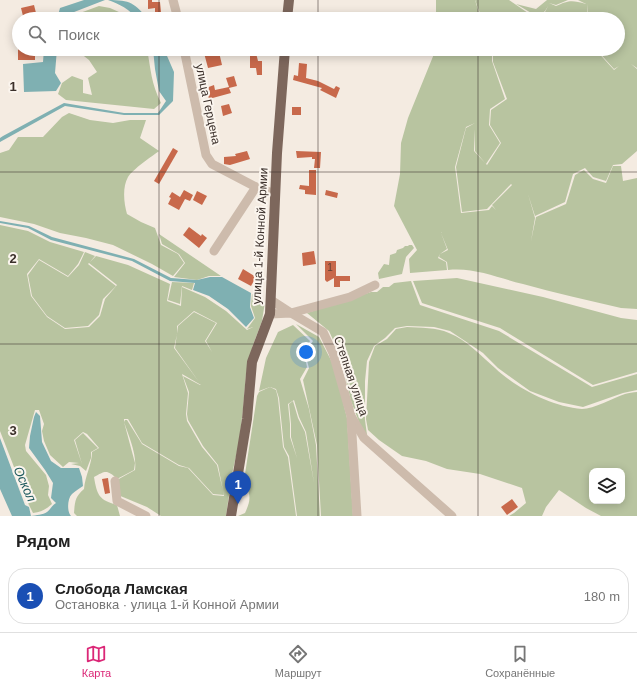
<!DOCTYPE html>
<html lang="ru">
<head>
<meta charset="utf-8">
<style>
	:root { --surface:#fff; --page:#f6f6f6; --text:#222; --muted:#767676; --line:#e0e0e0; --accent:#db2777 }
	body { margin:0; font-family:Arial,sans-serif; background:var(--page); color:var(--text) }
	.controls { position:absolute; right:12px; bottom:12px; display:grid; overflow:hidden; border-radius:8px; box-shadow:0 2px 10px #0003 }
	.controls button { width:36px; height:36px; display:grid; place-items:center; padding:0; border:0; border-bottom:1px solid var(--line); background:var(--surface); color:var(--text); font:20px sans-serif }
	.you { position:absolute; left:306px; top:352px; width:14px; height:14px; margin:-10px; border:3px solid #fff; border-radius:50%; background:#1a73e8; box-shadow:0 0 0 6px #1a73e833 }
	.badge { display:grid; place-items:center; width:26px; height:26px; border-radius:50%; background:var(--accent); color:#fff; font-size:13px; font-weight:700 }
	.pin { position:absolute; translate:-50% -33px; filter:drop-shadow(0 1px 2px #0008) }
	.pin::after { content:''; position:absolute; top:21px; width:14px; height:12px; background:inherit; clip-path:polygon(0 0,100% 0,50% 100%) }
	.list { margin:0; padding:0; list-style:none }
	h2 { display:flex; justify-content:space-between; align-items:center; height:52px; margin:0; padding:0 16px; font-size:17px }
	h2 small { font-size:13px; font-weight:400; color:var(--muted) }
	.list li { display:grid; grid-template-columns:26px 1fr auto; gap:12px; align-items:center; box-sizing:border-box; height:56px; margin:0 8px 8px; padding:0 8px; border:1px solid var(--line); border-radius:16px }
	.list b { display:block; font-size:15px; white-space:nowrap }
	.list p { margin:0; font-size:13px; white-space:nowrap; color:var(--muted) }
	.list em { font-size:13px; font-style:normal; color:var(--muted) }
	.icon { flex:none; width:22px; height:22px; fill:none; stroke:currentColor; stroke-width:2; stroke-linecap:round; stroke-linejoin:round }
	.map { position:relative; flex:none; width:637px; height:516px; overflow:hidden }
	.search { position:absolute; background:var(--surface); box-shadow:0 2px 10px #0003; left:12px; right:12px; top:12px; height:44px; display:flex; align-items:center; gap:10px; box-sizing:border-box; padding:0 14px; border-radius:22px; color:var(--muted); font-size:15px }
	.sheet { height:116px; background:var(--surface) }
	nav { display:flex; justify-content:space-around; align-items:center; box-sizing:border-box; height:56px; border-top:1px solid var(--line); background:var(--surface); font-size:11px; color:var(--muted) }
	nav a { display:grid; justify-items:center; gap:2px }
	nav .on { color:var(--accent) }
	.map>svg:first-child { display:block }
	.green { fill:#b8c4a0; fill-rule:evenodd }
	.water { fill:#7fb0b2 }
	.building { fill:#c8694b }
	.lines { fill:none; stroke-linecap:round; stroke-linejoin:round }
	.minor { stroke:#cdbbac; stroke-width:9 }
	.major { stroke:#7d675c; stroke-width:10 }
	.grid { fill:none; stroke:#3b302b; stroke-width:1; stroke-opacity:0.55 }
	.labels { text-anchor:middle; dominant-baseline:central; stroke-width:4; stroke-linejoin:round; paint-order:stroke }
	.number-label { font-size:10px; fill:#5e3e33 }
	.street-label { font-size:12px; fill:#3b302b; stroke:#fbf5ee }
	.water-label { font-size:13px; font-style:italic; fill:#1f5a5e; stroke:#fbf5ee }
	.grid-label { font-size:13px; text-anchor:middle; font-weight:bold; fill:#3b302b; stroke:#fbf5ee; stroke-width:4; stroke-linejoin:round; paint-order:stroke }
</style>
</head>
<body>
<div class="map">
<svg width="637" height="516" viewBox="0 0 637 516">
	<rect width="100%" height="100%" fill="#f4ebe1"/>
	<g class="green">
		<polygon points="436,0 475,0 480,16 492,19 436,19"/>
		<path d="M475 0H509L528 13 538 17 545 12 548 6 545 11 538 17 516 4 536 9 547 0H568L556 5 549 3 556 6C569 0 572 0 586 4L578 0H637V68L631 64 637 69V151L622 164 613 165 606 181 593 177 585 168 573 174 565 202 535 216 528 194 535 218 531 241 536 217 566 204 575 175 584 170 593 179 606 183 613 166H621L623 181 637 178V309L621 308C588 300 555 293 523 284 498 278 474 267 448 270L447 262 439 257 440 254 448 250 441 233 446 223 441 233 447 249 440 254 438 258 446 262 447 270 410 273 409 259 417 250 394 206 400 174 401 143 408 118 436 49H492V61L505 99 490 109 489 125 500 143 486 164 475 151V129L474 151 487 165 501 143 490 125 491 110 507 99 493 62V49H595L614 70 619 66 614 69 596 49H618V19H588L587 4V19H494L481 16ZM475 123 466 128 456 167 462 212 487 209 511 184 512 185 492 205 496 210 492 206 489 210 461 213 455 167 466 127Z"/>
		<polygon points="99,6 110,8 130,17 132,19 68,19 69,17"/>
		<path d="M75 49H147C151 70 151 83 161 103L154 109 66 100 58 94 62 83 72 76 83 80V93L92 95 88 78 97 72 89 60Z"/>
		<path d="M69 113 90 120 113 123 130 120H146L140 138 159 151C151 157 133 169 128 177 122 188 124 203 127 214L141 222 155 228 161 245 178 254 184 263 173 276 152 264 113 245 86 238 60 233 34 224 0 217V153L9 150 18 137H43L62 117Z"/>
		<path d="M0 225 28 231 50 242 84 252 78 264 68 276 39 259 27 274 31 296 47 317 65 329 89 327 100 316 105 299 117 285 89 263 88 264 116 286 103 299 99 315 88 326 65 328 47 316 32 296 28 275 39 260 68 277 79 265 85 252 95 256 90 262 96 256 128 265 170 284 167 301 181 306 182 287 205 297 226 311 247 330 253 327 247 329 255 318 251 306 252 294 265 302 262 321 253 345 246 374 243 409 239 443 232 474 226 516H161L147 507 118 495 117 480 135 470C137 454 129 437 124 422L125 420H127L142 444 179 466 188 468 213 495 224 496 218 465 203 446 188 420 187 414 189 392 183 376 200 385H201L182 374 188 393 186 414 187 421 202 447 217 465 224 495 213 494 189 468 179 465 142 443 128 419H124V422L135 463 134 470 117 479C107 469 105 471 94 477 97 495 99 500 117 505L120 516H77L74 513C75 501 75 497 84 489 85 476 92 464 92 452L99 448 87 434 83 432 74 440 82 464 75 440 83 433 98 448 91 452V458L86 471 80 466 71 464 79 463 69 462 63 467 50 455 44 441 42 431 44 424 39 410H35L25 445 26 451 46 475 49 486 48 495 52 504C46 509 42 512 33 513L28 503 0 431ZM194 311 217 323 206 341 212 352 205 341 216 323 194 312 178 326 175 348 199 382 174 348 177 334V326Z"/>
		<polygon points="159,234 221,276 209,276 197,280 174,277 185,263 179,254 162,244"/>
		<polygon points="409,245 412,245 414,248 406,257 402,274 379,279 378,273 384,264 389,265 390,255 396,253 397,250 403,248 405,246 408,246"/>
		<polygon points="457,278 543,297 621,318 637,320 637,372 593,385 500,328 422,303 413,281"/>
		<polygon points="411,281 420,305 499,331 592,387 637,374 637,390 623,393 583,407 559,402 530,391 498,368 483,353 450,331 434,327 407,326 395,328 385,338 374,346 367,361 365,381 365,420 367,435 362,430 351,401 340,355 329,331 307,313 371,292 377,292 383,287 389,287 394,283"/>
		<polygon points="172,282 194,283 192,290 182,286 180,304 168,300"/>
		<polygon points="296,324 319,337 334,366 347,418 353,516 321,516 317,445 303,380 309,368 305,353 313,341"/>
		<path d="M293 325 310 341 304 352 307 367 300 379 309 409 316 445 320 516H297L289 456 284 447 279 398 276 389 270 387 259 391 266 358 278 332ZM294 400 299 417 306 432 314 483 305 432 298 418 293 401 289 404 291 424V437L297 458 290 437V424L288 404Z"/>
		<path d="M407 327C421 328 436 327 449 333 467 340 481 356 495 368 516 388 552 407 582 409 594 409 613 398 625 394 629 393 633 392 637 392V516H601L586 508 559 490 546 507 542 516H509L514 513 526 503 522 488 480 474 447 469 426 461 402 456 379 440 368 430 366 419 369 362 375 346 387 339 396 329ZM592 471H622V501H592Z"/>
		<path d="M270 387 276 390 278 398 283 447 288 457 296 516H238L245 513C249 504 251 499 248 490L243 487 257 396 259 392Z"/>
	</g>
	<g class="water">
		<polygon points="84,0 105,0 69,14 66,19 57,19 60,8"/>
		<path d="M108 0C131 0 134 3 148 19H137C130 9 119 4 108 0Z"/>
		<polygon points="44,49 57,49 55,73 61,83 56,91 24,92 23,64 43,62"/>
		<polygon points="153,49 164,49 174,72 173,101 159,115 124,115 65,106 0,142 0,138 3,136 64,103 124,113 158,113 166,101 159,91 155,69"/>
		<polygon points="0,221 29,226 52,237 134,259 171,278 197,280 210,277 222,277 251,293 250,307 254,318 246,327 228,309 209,296 193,290 195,283 170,281 132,261 51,240 28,228 0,223"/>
		<path d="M36 412 40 416 42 442 51 461 61 468H79L82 477 83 486C79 489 75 491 72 494 67 499 67 512 71 516H12L0 489V438L25 505 29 507 31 516C36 515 43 515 47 512 50 510 52 505 56 503L51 498 53 483 45 470 29 448 30 436 34 417Z"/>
	</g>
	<g class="building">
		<polygon points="148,0 152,0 152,2 160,2 161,12 155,12 155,8 148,9"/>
		<polygon points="34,5 36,13 23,16 21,8"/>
		<rect x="18" y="49" width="17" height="11"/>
		<polygon points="192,49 213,49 213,51 209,52 209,54 219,52 222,65 208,68 204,53 194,56"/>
		<polygon points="243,49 262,49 263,52 256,53 258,61 262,61 262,75 257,75 256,68 250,68 250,54 244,55"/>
		<polygon points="299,63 307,64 306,78 318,81 334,89 336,86 340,88 336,98 320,90 322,88 293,80 294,75 298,76"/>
		<polygon points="234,76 237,86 229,88 231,93 209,99 206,88 214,85 215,90 229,87 226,78"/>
		<polygon points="229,104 232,113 223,116 221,106"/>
		<rect x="292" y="107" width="9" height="8"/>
		<polygon points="173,148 178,151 159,184 154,181"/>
		<polygon points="247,151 250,159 230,165 224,164 224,157 236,156 235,154"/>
		<polygon points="296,151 321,152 320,168 314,168 315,159 312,159 312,157 297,158"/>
		<polygon points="309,170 316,170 316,195 305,194 305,190 299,189 300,185 309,186"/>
		<polygon points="184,190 193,195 190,201 185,199 179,210 168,204 171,198 169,197 172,192 180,197"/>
		<polygon points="326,190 338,193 337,198 325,195"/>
		<polygon points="197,191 207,196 202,205 193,200"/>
		<polygon points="189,227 201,236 202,234 207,238 199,248 183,235"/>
		<polygon points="314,251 316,264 303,266 302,253"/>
		<polygon points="325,261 336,261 336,276 350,276 350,281 340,281 340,287 334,287 334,278 327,282 325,280"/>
		<polygon points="243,269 256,277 251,286 238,279"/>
		<polygon points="108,478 110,493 105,494 102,479"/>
		<polygon points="512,499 518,507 507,515 501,507"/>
	</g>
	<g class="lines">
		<g class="minor">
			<polyline points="173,0 178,19"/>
			<polyline points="184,49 206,155 212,164 256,187 275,194"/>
			<polyline points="214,251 256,187"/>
			<polyline points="271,300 291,313 350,297 375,285"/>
			<polyline points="270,314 291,313 323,332 333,353 351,416 364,438 452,516"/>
			<polyline points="351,418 357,516"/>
			<polyline points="115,481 117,501 146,516"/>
		</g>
		<g class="major">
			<polyline points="287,19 289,0"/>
			<polyline points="231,516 247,419 252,362 270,314 277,153 285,49"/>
		</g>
	</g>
	<path class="grid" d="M159 0V19M318 0V19M478 0V19M159 49V516M318 49V516M478 49V516M0 172H637M0 344H637"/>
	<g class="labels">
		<g class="number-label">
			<text x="330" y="267">1</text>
		</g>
		<g class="street-label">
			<text transform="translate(208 104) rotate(78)">улица Герцена</text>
			<text transform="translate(260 236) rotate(-87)">улица 1-й Конной Армии</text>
			<text transform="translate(351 376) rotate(71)">Степная улица</text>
		</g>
		<g class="water-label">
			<text transform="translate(25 484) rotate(66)">Оскол</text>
		</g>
	</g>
	<g class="grid-label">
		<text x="13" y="91">1</text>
		<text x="13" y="263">2</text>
		<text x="13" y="435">3</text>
	</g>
</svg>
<div class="controls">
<button><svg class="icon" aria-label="layers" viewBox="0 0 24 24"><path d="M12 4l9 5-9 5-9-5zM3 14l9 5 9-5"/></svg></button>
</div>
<div class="you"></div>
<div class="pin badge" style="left:238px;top:504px;background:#1a4fb4">1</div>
<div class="search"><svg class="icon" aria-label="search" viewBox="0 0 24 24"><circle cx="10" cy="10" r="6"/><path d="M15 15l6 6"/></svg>Поиск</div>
</div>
<section class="sheet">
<h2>Рядом<small></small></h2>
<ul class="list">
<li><span class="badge" style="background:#1a4fb4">1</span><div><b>Слобода Ламская</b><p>Остановка · улица 1-й Конной Армии</p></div><em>180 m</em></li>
</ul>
</section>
<nav>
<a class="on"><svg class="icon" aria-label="map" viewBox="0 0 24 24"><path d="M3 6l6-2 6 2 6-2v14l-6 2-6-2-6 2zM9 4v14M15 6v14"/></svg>Карта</a>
<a><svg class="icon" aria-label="directions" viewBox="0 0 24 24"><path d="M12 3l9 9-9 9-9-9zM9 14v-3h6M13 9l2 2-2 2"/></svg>Маршрут</a>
<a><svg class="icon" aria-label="saved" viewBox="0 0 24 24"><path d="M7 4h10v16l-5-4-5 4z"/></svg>Сохранённые</a>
</nav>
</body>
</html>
